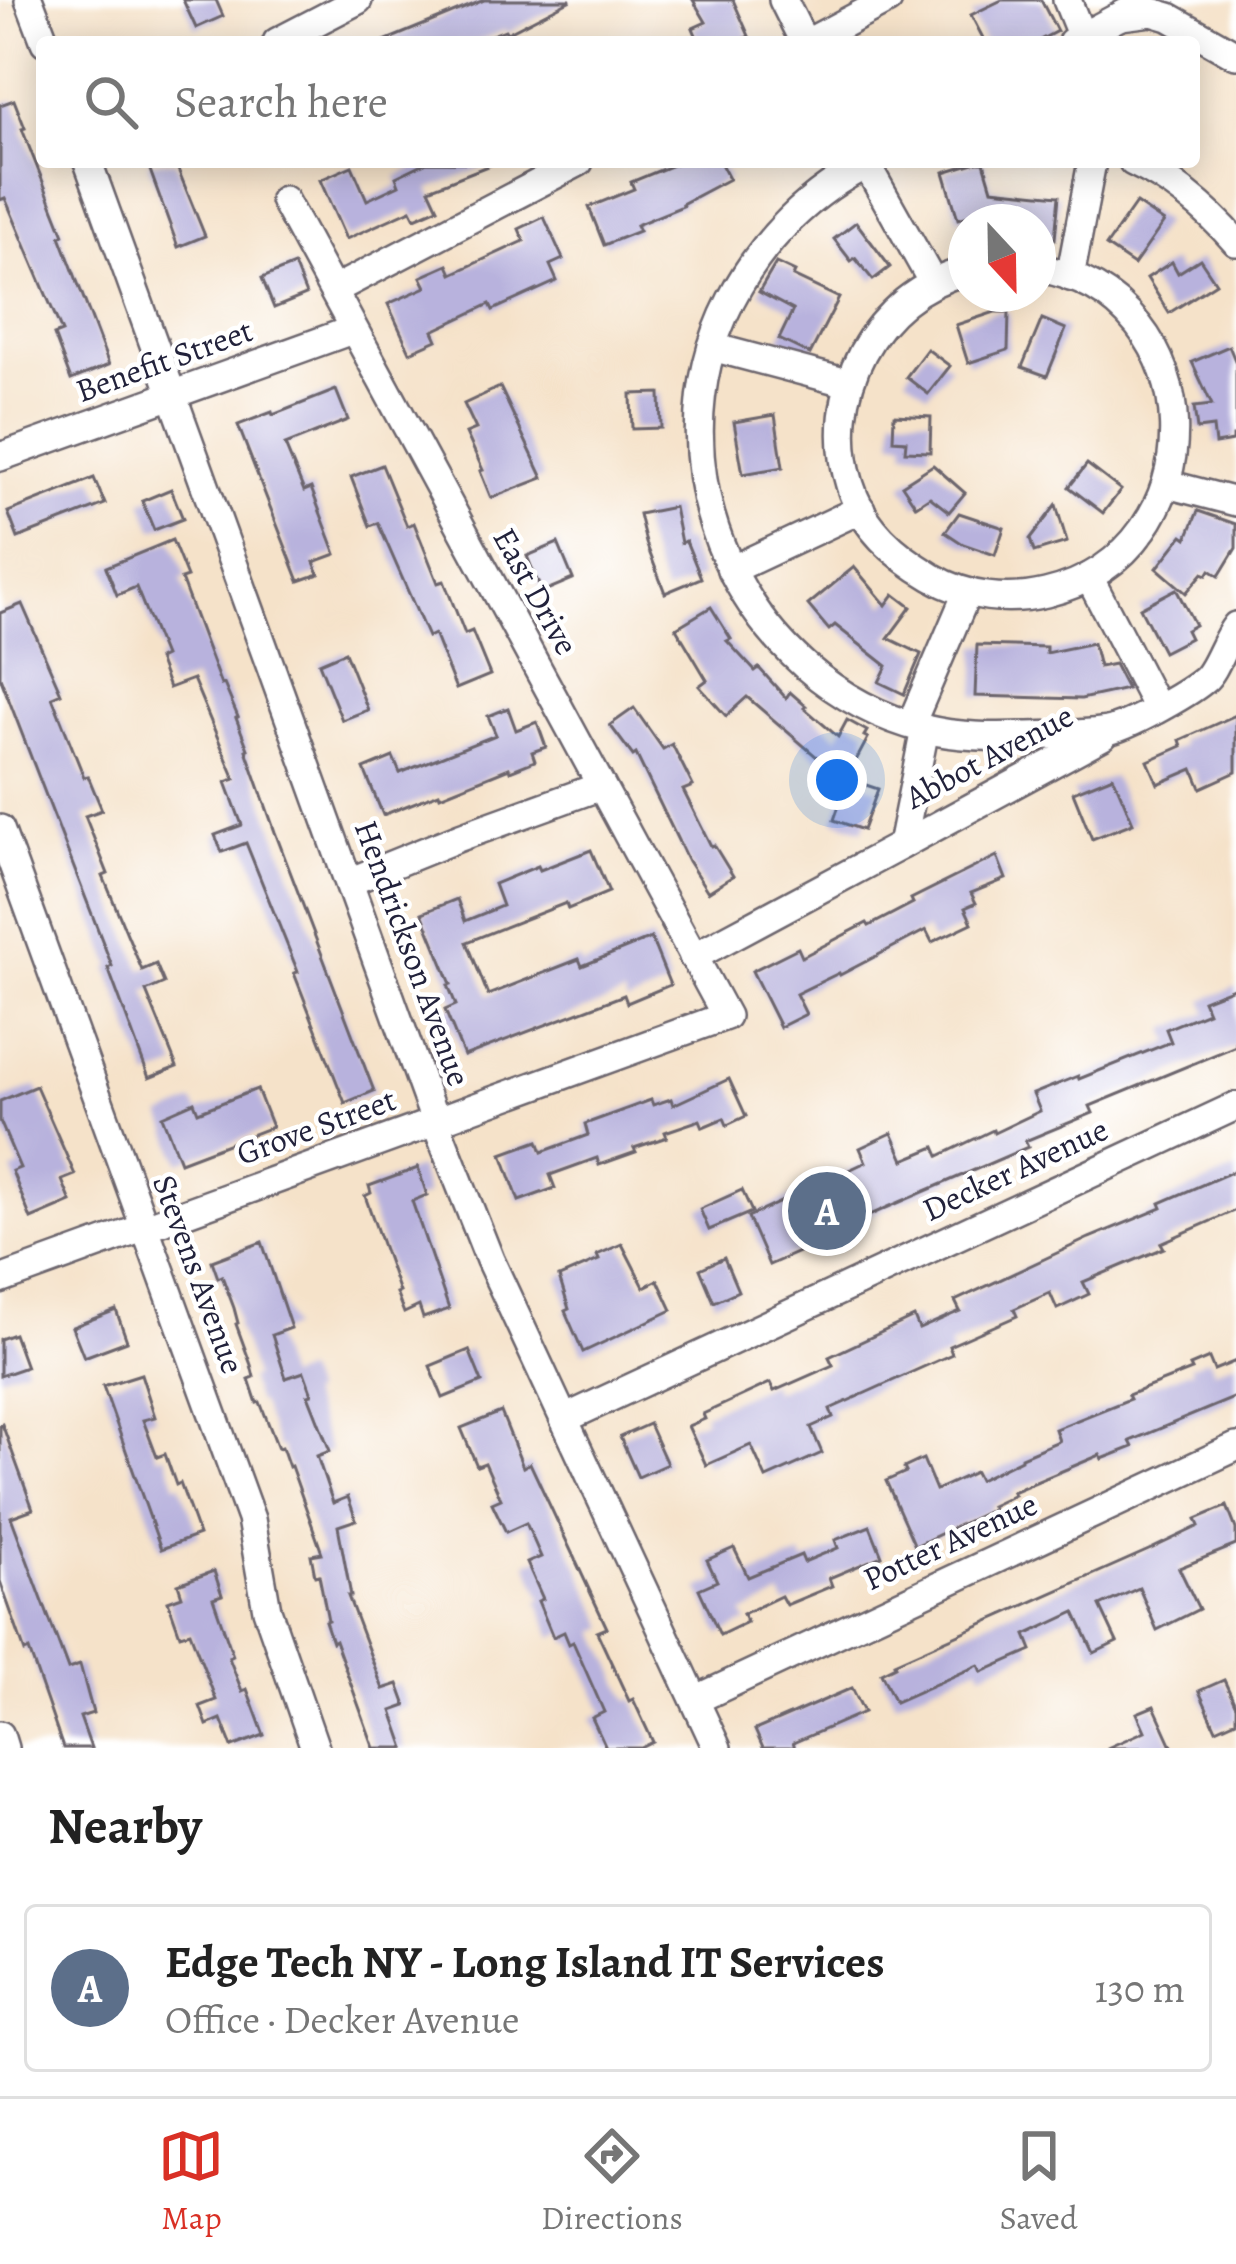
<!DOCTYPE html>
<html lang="en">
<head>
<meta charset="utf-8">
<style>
	:root { --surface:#fff; --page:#f6f6f6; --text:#222; --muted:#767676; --line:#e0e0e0; --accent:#d93025 }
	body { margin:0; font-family:Alegreya,serif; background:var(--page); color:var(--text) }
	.compass { position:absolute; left:948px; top:204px; width:108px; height:108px; border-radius:50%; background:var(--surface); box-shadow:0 6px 30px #0003; rotate:158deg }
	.you { position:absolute; left:837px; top:780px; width:42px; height:42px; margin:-30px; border:9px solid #fff; border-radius:50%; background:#1a73e8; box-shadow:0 0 0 18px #1a73e833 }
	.badge { display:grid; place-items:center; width:78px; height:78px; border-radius:50%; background:var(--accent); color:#fff; font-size:39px; font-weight:700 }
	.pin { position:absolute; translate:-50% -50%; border:6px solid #fff; box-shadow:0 3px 12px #0006 }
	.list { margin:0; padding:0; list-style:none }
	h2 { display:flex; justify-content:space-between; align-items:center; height:156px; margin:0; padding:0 48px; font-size:51px }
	h2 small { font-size:39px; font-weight:400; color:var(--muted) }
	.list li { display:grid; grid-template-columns:78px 1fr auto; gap:36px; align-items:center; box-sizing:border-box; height:168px; margin:0 24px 24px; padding:0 24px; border:3px solid var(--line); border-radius:12px }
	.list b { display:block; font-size:45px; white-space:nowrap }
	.list p { margin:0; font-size:39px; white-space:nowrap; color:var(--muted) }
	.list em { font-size:39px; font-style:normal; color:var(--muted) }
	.icon { flex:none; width:66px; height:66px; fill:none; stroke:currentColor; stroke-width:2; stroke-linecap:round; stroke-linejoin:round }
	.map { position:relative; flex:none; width:1236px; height:1748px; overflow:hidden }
	.search { position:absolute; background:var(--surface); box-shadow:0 6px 30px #0003; left:36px; right:36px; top:36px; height:132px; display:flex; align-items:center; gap:30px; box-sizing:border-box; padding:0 42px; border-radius:12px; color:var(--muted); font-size:45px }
	.sheet { height:348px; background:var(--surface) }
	nav { display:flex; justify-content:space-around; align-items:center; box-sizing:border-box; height:168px; border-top:3px solid var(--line); background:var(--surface); font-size:33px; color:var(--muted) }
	nav a { display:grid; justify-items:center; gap:6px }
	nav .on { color:var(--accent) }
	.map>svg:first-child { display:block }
	.building { fill:#b8b2dd }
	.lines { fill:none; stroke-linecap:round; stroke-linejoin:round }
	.minor-casing { stroke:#6c656d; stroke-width:32 }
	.minor { stroke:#fff; stroke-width:27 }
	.labels { text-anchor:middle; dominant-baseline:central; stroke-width:9; stroke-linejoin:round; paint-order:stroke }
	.street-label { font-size:33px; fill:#22223b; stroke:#fff }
</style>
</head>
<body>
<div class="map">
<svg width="1236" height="1748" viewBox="0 0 1236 1748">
	<rect width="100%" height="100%" fill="#fff"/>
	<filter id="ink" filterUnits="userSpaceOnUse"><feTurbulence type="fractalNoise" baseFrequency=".00833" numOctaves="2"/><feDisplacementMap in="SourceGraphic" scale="24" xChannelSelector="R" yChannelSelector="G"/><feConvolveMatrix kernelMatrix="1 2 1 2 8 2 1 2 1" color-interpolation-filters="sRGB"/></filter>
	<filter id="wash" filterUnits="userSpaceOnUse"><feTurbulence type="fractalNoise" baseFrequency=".004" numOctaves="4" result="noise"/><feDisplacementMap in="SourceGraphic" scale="48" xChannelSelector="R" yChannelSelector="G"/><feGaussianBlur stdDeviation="2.7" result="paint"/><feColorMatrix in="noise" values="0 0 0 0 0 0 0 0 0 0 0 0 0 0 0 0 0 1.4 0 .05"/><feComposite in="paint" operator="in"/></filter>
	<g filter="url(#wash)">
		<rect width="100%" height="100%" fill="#f5e2c9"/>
		<g id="blocks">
			<g class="building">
				<polygon points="183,0 216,0 223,16 196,28"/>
				<polygon points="484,0 571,0 507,33 505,30 474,42 382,42"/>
				<polygon points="693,0 733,0 749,36 737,42 699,42 693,28 706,22"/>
				<polygon points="1002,0 1041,0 1057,31 1036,42 985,42 971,15"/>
				<polygon points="14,100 25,128 22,129 64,235 60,236 109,365 71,380 54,335 62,332 5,198 0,200 0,105"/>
				<polygon points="147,162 175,162 205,236 178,247"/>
				<polygon points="427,162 495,163 429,189 438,208 415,218 411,210 346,239 320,180 352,166 367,200 399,185 396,177"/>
				<polygon points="680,162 720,162 729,179 682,204 683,206 636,225 639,231 604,245 589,207 634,189 631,182"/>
				<polygon points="977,162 984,162 992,189 1059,196 1055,239 1038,238 1038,222 1008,222 1010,204 958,219 944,172"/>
				<polygon points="1136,203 1164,222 1134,265 1106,246"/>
				<polygon points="544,217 563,259 550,265 557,281 493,310 490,304 433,331 437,340 410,352 388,304 426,287 421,277 448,265 452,274 524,241 519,229"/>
				<polygon points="856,222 890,267 873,280 855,258 851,261 834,239"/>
				<polygon points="1200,259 1216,283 1169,313 1147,278 1172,262 1178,273"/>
				<polygon points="776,263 795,272 793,276 839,298 810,354 779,339 793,310 759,292"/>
				<polygon points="294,265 306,295 274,308 262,278"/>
				<polygon points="995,312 1009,312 1008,350 968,363 956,325"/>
				<polygon points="1042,319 1066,329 1047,376 1022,367"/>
				<polygon points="1229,346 1236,363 1236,436 1233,436 1233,441 1215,444 1213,427 1197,429 1194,407 1212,405 1192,362"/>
				<polygon points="927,349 950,366 928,394 906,377"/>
				<polygon points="500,387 543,478 491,498 480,471 483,470 466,433 476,429 464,404"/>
				<polygon points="336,390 348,420 285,445 304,491 311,488 336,554 314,562 319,574 299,581 238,425 272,412 273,415"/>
				<polygon points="660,393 661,428 632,429 631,394"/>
				<polygon points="775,415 783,467 743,474 734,422"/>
				<polygon points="894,415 931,417 930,452 905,451 906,441 893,440"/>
				<polygon points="1087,464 1121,490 1103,513 1069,487"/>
				<polygon points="382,465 407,526 414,523 438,583 444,581 465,634 472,631 490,675 456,689 434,634 428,637 378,523 370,526 351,477"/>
				<polygon points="933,465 965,493 949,512 930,497 916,506 902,485"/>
				<polygon points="94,478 105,504 18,538 8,512"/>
				<polygon points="171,489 183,519 154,530 142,501"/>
				<polygon points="1056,505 1067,542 1034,552 1030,539"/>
				<polygon points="674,507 681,543 686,541 701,578 665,593 646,543 639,514"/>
				<polygon points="1198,511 1236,524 1236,548 1219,576 1210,570 1207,575 1203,573 1186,593 1157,568 1183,535 1187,538"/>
				<polygon points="959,513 1004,528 995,555 963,544 945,532"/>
				<polygon points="172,540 187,577 181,579 221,685 224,684 238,717 236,718 248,749 246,750 275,832 374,1091 345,1103 294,973 298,972 246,843 222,852 215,835 242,825 226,782 235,779 193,679 169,688 158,659 164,656 136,587 117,595 106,567"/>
				<polygon points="558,543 573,579 542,592 527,556"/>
				<polygon points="854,567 886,605 894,594 911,607 888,638 921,654 904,694 879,682 887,666 835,625 829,630 808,605"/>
				<polygon points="1176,589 1195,625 1186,630 1190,638 1163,652 1140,608"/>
				<polygon points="22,604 61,693 52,697 84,777 88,776 102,810 85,816 108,874 103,876 142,970 156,964 164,983 146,991 177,1067 149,1078 108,968 112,966 0,677 0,613"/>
				<polygon points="711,607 731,639 727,641 755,671 759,668 786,698 790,692 806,706 804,708 838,737 847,720 867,731 864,736 868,738 844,783 820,770 824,763 747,697 726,716 699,686 707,680 676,628"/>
				<polygon points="1093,643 1099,667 1114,664 1127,689 1081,699 975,696 977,645 1046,647 1046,653"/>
				<polygon points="345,652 368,710 342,720 319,663"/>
				<polygon points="508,708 516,730 537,722 546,747 532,752 535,761 510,771 509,768 440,796 439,793 383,815 364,769 393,757 400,773 496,735 488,716"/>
				<polygon points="634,708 663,749 672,744 693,786 683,790 711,846 714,845 733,876 708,892 688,861 636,754 633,756 610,725"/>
				<polygon points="1236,715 1236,772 1201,788 1193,769 1158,784 1148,761 1182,746 1180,740"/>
				<polygon points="1113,776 1133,823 1092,839 1073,792"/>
				<polygon points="848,779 878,789 863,830 834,820"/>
				<polygon points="591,850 609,892 568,909 566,903 467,942 488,995 579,959 582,966 651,938 670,985 627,1003 624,995 464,1056 445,1010 456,1005 448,985 451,984 422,913 457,899 465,921 502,906 494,884 538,866 540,870"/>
				<polygon points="997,856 1006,879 971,893 976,903 965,908 972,923 932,942 926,930 840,975 839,973 796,994 806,1014 780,1027 752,971 798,948 802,957 867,923 869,926 913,903 911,899"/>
				<polygon points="1236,987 1236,1046 1090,1106 1093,1113 1025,1141 1028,1147 886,1208 835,1231 837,1235 769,1265 748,1217 866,1162 860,1148 892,1133 904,1160 935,1147 939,1156 993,1130 994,1133 1040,1111 1033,1094 1078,1076 1079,1079 1171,1042 1166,1029 1208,1012 1203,1000"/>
				<polygon points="729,1079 746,1116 727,1125 724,1118 703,1127 700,1120 665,1132 667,1137 634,1148 636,1152 599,1165 597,1158 550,1175 555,1188 519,1201 502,1154 538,1141 542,1152 588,1135 585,1124 651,1100 653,1105 671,1099 673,1105"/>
				<polygon points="36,1086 75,1175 62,1180 71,1202 31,1219 12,1171 20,1168 0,1121 0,1101"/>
				<polygon points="257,1089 272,1127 180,1162 162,1116 194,1102 198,1112"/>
				<polygon points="418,1168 427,1195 412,1201 449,1309 423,1318 419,1306 404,1313 396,1293 399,1292 365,1196 371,1193 369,1186"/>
				<polygon points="1236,1170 1236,1210 1161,1243 1164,1248 1083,1282 1089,1294 1057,1309 1050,1293 1014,1309 1017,1316 949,1346 952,1354 830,1409 833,1417 811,1427 822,1453 766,1478 751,1445 706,1465 688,1426 705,1419 703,1414 770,1383 774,1391 833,1365 829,1357 914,1317 919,1329 960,1311 955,1301 1089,1238 1162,1208 1160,1203"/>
				<polygon points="742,1190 752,1212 709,1230 700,1209"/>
				<polygon points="262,1242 291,1328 272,1335 286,1378 304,1372 312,1394 308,1395 330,1451 317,1456 333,1503 348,1497 356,1520 338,1526 351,1596 348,1596 383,1689 398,1684 406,1706 392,1711 405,1748 374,1748 335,1640 332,1642 325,1621 328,1620 319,1575 315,1576 311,1555 322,1553 291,1466 289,1467 282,1447 278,1448 260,1402 257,1403 249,1379 254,1377 251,1365 236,1324 238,1323 234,1308 222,1276 218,1278 212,1261"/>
				<polygon points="622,1244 644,1287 658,1280 672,1310 583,1352 565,1311 569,1309 559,1277 599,1260 597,1255"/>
				<polygon points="724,1258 738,1291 714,1302 700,1269"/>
				<polygon points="116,1310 127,1341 84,1357 72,1327"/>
				<polygon points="14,1334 26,1367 0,1376 0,1339"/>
				<polygon points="469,1350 482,1382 443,1398 430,1366"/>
				<polygon points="1209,1358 1214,1370 1236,1361 1236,1397 1130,1441 1133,1447 1102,1459 1100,1455 1012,1492 1014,1495 991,1506 993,1509 915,1546 886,1481 906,1472 904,1468 923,1459 936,1490 975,1472 979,1480 1021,1459 1021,1457 1059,1441 1055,1429 1130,1399 1128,1395 1192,1370 1190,1366"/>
				<polygon points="141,1374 155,1417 143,1420 157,1457 165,1454 176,1485 180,1483 199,1535 161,1549 103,1386"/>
				<polygon points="501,1412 523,1467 530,1463 607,1628 597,1632 629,1701 633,1699 653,1742 641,1748 606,1748 592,1718 604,1712 573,1642 569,1644 564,1632 553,1637 538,1601 543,1599 527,1563 541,1557 526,1523 506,1532 492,1503 501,1499 485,1463 477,1466 461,1428"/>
				<polygon points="2,1424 33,1509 11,1517 68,1669 80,1665 93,1713 80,1717 91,1748 63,1748 29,1650 25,1652 0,1581 0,1425"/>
				<polygon points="649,1424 667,1464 638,1477 620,1437"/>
				<polygon points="1227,1506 1236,1529 1236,1545 1179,1568 1199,1609 1157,1630 1139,1588 1100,1606 1117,1642 1094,1653 1075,1612 1026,1635 1032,1650 982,1672 979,1665 895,1702 881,1673 895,1666 894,1663 1151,1549 1199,1526 1196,1519"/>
				<polygon points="870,1526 882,1556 829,1578 832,1586 786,1605 781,1596 743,1614 747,1622 720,1635 699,1589 717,1581 707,1560 734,1548 748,1577 801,1555 804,1562 838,1548 835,1540"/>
				<polygon points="214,1571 222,1595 213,1598 233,1656 229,1658 242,1691 247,1689 264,1735 232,1747 221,1719 207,1725 200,1706 216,1700 190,1632 180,1635 168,1601 182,1596 178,1584"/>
				<polygon points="1224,1680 1236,1706 1236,1720 1216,1729 1199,1691"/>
				<polygon points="852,1688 864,1712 793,1743 795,1748 763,1748 755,1730"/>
				<polygon points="1154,1706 1173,1748 1107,1748 1145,1731 1137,1713"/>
			</g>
		</g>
	</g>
	<g filter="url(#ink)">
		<use href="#blocks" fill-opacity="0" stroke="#6c656d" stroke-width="3"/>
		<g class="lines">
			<defs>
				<g id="minor">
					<polyline points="29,0 45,42"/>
					<polyline points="783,0 804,42"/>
					<polyline points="1067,0 1084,42"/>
					<polyline points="1121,16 1152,12 1169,17 1236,55"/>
					<polyline points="277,42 358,0"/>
					<polyline points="809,42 888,0"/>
					<polyline points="1072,42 1137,7"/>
					<polyline points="88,162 435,1121 490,1260 717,1748"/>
					<polyline points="865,162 933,283"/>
					<path d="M872 162C811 191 762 240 731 300 645 467 742 683 925 729 958 737 991 737 1025 736 1052 735 1080 735 1107 731 1128 727 1186 695 1204 680 1216 670 1224 641 1236 626"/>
					<path d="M1133 162C1174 181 1207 209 1236 242"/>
					<path d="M966 271C873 295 822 394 850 485 863 528 895 555 932 577 967 598 1008 602 1046 593 1221 551 1214 297 1038 268"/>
					<polyline points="1070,277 1092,162"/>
					<polyline points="334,290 579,162"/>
					<polyline points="712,347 848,383"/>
					<polyline points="0,457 352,330"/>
					<polyline points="1167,484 1236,502"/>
					<polyline points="731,570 861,509"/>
					<polyline points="1089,577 1157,708"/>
					<polyline points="911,724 967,593"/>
					<polyline points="0,829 251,1519 267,1610 315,1748"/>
					<polyline points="902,845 1103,736"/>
					<polyline points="349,882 460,837 601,786"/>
					<polyline points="693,957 902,845 925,729"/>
					<polyline points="0,1280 726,1016 284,200"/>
					<polyline points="564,1419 1236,1106"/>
					<polyline points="695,1700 1236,1447"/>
					<polyline points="0,1735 4,1748"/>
				</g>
			</defs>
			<use href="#minor" class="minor-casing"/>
			<use href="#minor" class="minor"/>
		</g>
	</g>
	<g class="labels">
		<g class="street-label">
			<text transform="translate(164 360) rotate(-20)">Benefit Street</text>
			<text transform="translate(536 591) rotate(61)">East Drive</text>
			<text transform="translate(989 756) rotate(-28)">Abbot Avenue</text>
			<text transform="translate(413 953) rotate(70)">Hendrickson Avenue</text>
			<text transform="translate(316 1126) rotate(-20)">Grove Street</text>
			<text transform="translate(1015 1169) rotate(-25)">Decker Avenue</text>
			<text transform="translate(199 1274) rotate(70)">Stevens Avenue</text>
			<text transform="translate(950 1541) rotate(-25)">Potter Avenue</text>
		</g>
	</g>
</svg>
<svg class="compass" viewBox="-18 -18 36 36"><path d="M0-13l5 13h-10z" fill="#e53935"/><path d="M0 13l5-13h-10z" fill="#767676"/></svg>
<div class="you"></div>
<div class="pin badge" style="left:827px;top:1211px;background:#5c6f8a">A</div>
<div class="search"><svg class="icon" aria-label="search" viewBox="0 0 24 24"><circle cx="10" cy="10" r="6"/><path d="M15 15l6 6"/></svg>Search here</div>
</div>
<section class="sheet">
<h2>Nearby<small></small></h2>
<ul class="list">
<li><span class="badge" style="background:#5c6f8a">A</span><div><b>Edge Tech NY - Long Island IT Services</b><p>Office · Decker Avenue</p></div><em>130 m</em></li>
</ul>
</section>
<nav>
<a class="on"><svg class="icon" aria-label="map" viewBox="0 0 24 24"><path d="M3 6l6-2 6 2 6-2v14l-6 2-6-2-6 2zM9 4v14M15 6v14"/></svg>Map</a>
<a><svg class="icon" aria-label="directions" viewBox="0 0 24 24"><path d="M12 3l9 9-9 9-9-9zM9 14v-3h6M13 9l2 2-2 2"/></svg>Directions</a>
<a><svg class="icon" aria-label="saved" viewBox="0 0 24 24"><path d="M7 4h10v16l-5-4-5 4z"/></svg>Saved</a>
</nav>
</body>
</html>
